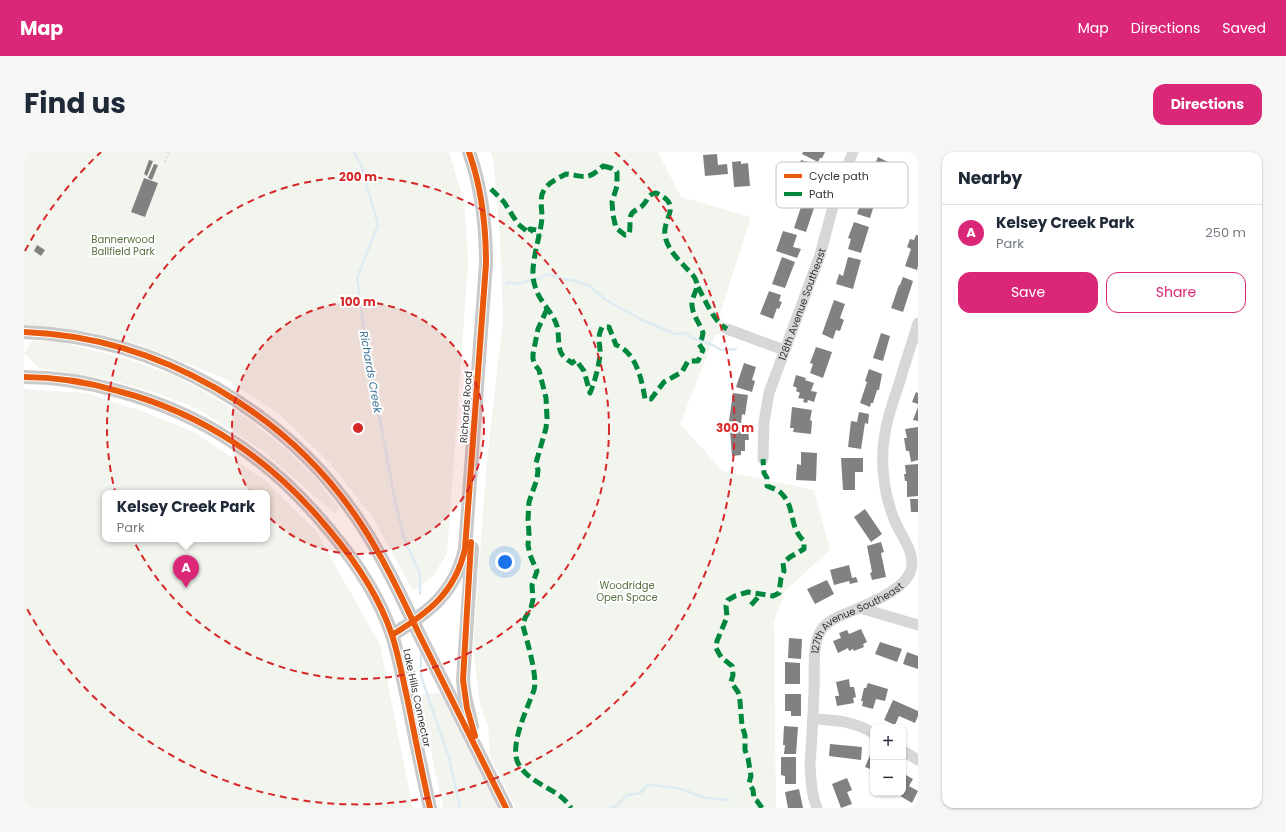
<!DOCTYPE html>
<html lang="en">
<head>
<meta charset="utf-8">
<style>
	:root { --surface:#fff; --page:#f6f6f7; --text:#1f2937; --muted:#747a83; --line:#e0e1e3; --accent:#db2777 }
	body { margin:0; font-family:Poppins,sans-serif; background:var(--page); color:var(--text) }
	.controls { position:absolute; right:12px; bottom:12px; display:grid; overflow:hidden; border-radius:8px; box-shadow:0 1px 3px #0004 }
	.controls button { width:36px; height:36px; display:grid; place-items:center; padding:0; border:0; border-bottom:1px solid var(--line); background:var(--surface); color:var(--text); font:20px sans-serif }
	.you { position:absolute; left:481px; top:410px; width:14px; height:14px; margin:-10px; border:3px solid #fff; border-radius:50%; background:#1a73e8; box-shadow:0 0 0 6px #1a73e833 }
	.badge { display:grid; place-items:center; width:26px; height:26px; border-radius:50%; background:var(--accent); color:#fff; font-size:13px; font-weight:700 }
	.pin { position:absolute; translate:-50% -33px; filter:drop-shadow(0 1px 2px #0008) }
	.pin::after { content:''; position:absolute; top:21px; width:14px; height:12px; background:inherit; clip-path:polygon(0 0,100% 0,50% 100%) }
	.popup { position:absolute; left:78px; top:338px; width:168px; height:52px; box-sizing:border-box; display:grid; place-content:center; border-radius:8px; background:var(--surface); filter:drop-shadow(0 1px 3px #0005); font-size:13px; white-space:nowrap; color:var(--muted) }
	.popup b { font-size:15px; color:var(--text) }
	.popup::after { content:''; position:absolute; left:50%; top:100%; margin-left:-8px; border:8px solid transparent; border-top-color:var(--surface) }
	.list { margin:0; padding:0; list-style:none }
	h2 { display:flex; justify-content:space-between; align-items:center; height:52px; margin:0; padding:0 16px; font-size:17px }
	h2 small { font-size:13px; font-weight:400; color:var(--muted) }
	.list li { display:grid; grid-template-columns:26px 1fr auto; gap:12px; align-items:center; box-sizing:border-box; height:56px; padding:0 16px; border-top:1px solid var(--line) }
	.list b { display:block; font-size:15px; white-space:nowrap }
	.list p { margin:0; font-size:13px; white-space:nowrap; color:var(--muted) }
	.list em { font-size:13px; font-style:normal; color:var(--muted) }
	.actions { display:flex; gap:8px; padding:12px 16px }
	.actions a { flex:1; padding:9px 0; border:1px solid var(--accent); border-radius:12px; text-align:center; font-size:14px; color:var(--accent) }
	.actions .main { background:var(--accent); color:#fff }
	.map { position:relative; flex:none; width:894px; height:656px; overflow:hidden; border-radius:12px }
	header { display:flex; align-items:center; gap:24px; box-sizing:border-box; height:56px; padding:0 20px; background:var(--accent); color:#fff }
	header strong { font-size:19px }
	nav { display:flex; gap:22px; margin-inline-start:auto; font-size:14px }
	.intro { display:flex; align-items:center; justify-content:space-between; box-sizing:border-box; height:96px; padding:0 24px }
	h1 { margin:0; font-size:28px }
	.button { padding:10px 18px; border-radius:12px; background:var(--accent); color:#fff; font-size:14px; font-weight:700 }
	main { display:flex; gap:24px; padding:0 24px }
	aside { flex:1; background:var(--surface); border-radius:12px; box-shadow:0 1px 3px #0004 }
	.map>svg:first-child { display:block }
	.green { fill:#f1f5ed; fill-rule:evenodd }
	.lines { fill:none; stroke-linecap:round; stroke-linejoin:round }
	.stream { stroke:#ddebf3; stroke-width:2.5 }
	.building { fill:#818181 }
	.path { stroke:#d6d6d6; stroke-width:1.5; stroke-dasharray:2 2; stroke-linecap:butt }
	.minor { stroke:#d7d7d7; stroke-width:11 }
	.major { stroke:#cacaca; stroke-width:14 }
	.quiet { stroke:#00873e; stroke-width:5; stroke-dasharray:10 5; stroke-linecap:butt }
	.cycleway-casing { stroke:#fff; stroke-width:8 }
	.cycleway { stroke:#e8590c; stroke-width:6 }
	.ring { fill:none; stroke:#d62828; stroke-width:2; stroke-dasharray:7 5 }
	.labels { text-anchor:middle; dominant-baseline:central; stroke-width:4; stroke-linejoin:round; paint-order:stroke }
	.park-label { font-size:10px; fill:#56703f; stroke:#fff }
	.street-label { font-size:10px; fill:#333; stroke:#fff }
	.water-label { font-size:11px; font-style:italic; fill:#3f7597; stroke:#fff }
	.key { fill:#fff; stroke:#c2c2c2; stroke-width:1 }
	.key-label { font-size:11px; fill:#333 }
	.centre { fill:#d62828; stroke:#fff; stroke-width:2 }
	.ring-label { font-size:12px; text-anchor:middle; font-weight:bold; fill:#d62828; stroke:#fff; stroke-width:4; stroke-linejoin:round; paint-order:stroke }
</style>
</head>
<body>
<header>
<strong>Map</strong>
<nav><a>Map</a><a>Directions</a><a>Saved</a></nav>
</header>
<div class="intro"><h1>Find us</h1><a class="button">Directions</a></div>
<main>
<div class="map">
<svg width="894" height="656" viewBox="0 0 894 656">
	<rect width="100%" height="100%" fill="#fff"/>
	<g class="green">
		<polygon points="0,0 425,0 440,50 443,85 444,113 423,402 408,425 389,439 349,366 306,311 254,261 200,226 122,195 68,180 0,173"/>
		<polygon points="467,0 634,0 657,45 727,65 695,165 704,173 701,181 691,183 656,272 699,319 790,338 806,398 761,439 750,470 752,656 492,656 466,605 464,574 456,553 449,496 463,307 479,168 476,83 469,6"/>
		<polygon points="8,189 33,189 107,208 155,226 195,248 232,273 265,300 292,327 315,356 311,362 238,298 174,257 133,241 83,227 15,216 0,201"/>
		<path d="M0 237 62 241 118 259 172 281 242 329 292 379 356 493 389 656H0ZM81 341H243V387H81Z"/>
		<polygon points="417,541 476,656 419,656 395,542"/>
	</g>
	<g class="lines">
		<g class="stream">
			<polyline points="330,0 337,13 354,73 333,126 342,192 371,349 380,386 396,422 396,442"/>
			<polyline points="482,132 485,130 495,132 503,129 514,127 523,122 539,127 548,128 566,134 582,148 618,168 651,182 662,181 668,186 689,193 697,198 712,197"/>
			<polyline points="397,499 397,524 426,609 436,656"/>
			<polyline points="587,656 592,654 603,643 616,641 623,634 631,633 657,637 681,646 705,648"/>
		</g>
	</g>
	<g class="building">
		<polygon points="779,0 801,0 798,6 796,6 794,10 778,2"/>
		<polygon points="693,2 694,13 703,12 704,22 681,24 679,3"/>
		<polygon points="854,5 864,10 856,28 840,21 844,11 850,14"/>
		<polygon points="125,8 129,9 123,24 120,22"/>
		<polygon points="777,8 790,12 784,29 796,33 792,45 767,36 768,35 764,34 767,26 771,27"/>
		<polygon points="717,9 717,12 724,11 726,34 710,35 708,10"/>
		<polygon points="130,12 134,13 128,28 124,26"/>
		<polygon points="120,26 134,31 121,65 107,60"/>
		<polygon points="838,33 855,38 846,66 833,62 839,44 835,43"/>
		<polygon points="779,49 791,53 782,80 770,76"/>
		<polygon points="830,70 845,75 837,101 824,97 827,87 824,86"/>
		<polygon points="759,79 773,83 769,95 777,97 773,106 752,99"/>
		<polygon points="892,83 894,83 894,114 893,118 881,114 887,97 883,95 886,87 890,88"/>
		<polygon points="13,93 21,98 17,104 10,99"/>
		<polygon points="758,105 771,110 761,136 748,132"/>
		<polygon points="824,105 837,108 829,137 812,132 815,122 819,124"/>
		<polygon points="879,125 889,129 879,160 867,156 875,133 876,133"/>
		<polygon points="745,139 757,143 755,149 758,150 755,157 753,156 749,167 736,162"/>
		<polygon points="810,148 821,152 816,166 820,168 816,179 812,178 809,187 798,182"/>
		<polygon points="857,181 866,184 859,209 849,206"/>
		<polygon points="792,195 808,200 799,226 786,221 789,212 786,211"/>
		<polygon points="720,211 732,215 728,228 731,229 728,240 712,235"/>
		<polygon points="845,217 858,222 855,238 853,238 849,251 847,251 846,255 836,251 843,230 841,229"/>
		<polygon points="772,223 782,226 781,228 790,231 787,239 793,240 790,250 784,248 783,251 779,250 780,247 774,246 776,241 772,239 773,236 769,234"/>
		<polygon points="892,240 894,241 894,252 888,250"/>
		<polygon points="709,241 724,243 721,263 718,262 717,271 705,269"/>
		<polygon points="768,255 788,258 786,268 788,269 787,282 769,280 770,276 766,276"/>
		<polygon points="894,255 894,269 889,268"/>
		<polygon points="835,260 845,262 844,272 841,271 837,297 824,295 827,269 833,270"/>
		<polygon points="894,275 894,308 887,310 885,299 882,299 880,286 883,286 881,277"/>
		<polygon points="724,277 725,288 721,288 721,299 717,299 717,303 708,304 706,278"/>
		<polygon points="777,300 793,301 792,329 772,328 773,312 777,313"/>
		<polygon points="817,306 839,306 839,320 831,320 831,338 819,338"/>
		<polygon points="894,312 894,344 883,345 883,329 881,329 880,322 882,322 881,313"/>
		<polygon points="886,347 894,347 894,360 887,360"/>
		<polygon points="841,357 858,382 847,390 830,365"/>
		<polygon points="857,390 860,400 857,401 862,425 848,428 846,421 848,420 843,394"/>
		<polygon points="825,413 828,426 832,425 834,430 826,432 825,429 810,433 806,418"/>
		<polygon points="803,428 810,442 791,452 783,437"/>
		<polygon points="837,477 843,490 839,492 840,495 830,499 829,497 825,499 824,496 814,501 809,489 817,486 815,481 823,478 825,482"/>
		<polygon points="765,486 778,487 777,507 764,506"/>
		<polygon points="856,490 878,497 873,510 851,502"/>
		<polygon points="883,500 894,504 894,517 879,512"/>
		<polygon points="761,510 776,511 776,532 761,532"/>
		<polygon points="825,527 826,535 830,535 832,545 829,546 830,551 813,554 811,544 815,544 812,530"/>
		<polygon points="844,531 864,537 861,549 852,547 849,557 838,554 839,549 837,549 840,536 842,536"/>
		<polygon points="761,542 777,542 777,564 767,564 767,559 761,559"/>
		<polygon points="869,548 894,559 894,564 891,571 875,564 871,573 860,568"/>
		<polygon points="760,574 774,575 772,602 760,602 761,593 759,593"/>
		<polygon points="806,592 838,595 837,608 805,604"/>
		<polygon points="846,603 849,604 849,618 841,615"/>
		<polygon points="757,605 772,605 772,632 761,632 761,624 757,623"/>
		<polygon points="880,622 889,627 885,634 894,639 888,651 871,641 879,641"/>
		<polygon points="823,626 828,638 823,640 828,652 817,656 808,632"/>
		<polygon points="775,637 779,656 764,656 761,640"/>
	</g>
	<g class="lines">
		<polyline class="path" points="141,10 145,0"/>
		<g class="minor">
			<polyline points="703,177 760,198"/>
			<path id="s1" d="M739 307 740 270 745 241 796 103 813 40 829 0"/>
			<polyline points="836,456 894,473"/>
			<path d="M789 567C812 568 829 569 849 581"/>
			<polyline points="879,599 894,608"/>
			<path id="s2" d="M793 656C787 642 787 627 786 612 788 587 789 563 790 539 791 522 788 497 795 482 803 466 820 463 835 456 851 449 882 436 887 418 892 400 876 383 870 367 865 354 861 340 860 326 855 291 864 264 875 232 881 211 888 191 894 171"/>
		</g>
		<g class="major">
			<path d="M0 180C134 185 264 260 337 372 360 407 378 446 396 484 425 541 453 599 482 656"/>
			<path d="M0 225C32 225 63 230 94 239 181 262 249 309 306 379 332 410 355 444 368 483 375 505 379 528 384 550 391 585 398 621 406 656"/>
			<polyline points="448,396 439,528 441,545 448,574"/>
			<path d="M368 483C404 461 431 441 441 397L462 112C462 74 458 37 445 0"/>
		</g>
		<g class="quiet">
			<path d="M579 14 587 16 593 20V34L588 50 589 63 592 76 601 83 605 82C607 76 605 68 607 63 609 58 616 57 619 53 625 47 622 43 632 41 660 53 638 66 641 84 644 99 656 109 665 119 668 122 671 125 672 129 675 137 669 142 668 150 667 162 676 171 679 181L678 186 675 192 679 198 674 209H664L658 220 640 230 627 247H621C618 228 612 200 592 193L585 175H578C572 188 577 191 576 204 574 217 571 229 566 241L560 219 552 208 548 211C544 208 537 204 536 198 534 193 535 181 533 174 529 160 515 150 511 134 504 115 517 85 518 65 518 56 515 46 520 38 524 31 534 26 542 22 560 24 564 29 579 14Z"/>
			<polyline points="467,37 480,50 494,72 505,81 507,79 506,77 513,78 515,83"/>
			<path d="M674 135C682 149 689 169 703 177"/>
			<path d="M523 157 514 177 509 202V207L511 213 515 218 522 246 523 266 522 276 512 311 514 318 513 327 505 350 504 367 505 382 504 393 506 403 513 419 508 433 509 447 507 456 501 466 499 474C503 489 514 525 510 538 504 555 485 593 494 611 505 633 534 635 547 656"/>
			<polyline points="727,453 737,442"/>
			<path d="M738 656 733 649 730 647 729 638 725 631 727 624 724 606 721 598V583L718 574 716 549 714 540 707 530 709 523 708 514 697 505 692 496 693 489 703 465 702 454 704 448 711 444 724 440 749 444 755 441 757 426 760 419 759 411 766 405 780 397V389C764 374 772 355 757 341 754 338 748 336 743 334V326L740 321 739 307"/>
		</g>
		<defs>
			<g id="cycleway">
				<path d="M0 180C134 185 264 260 337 372 360 407 378 446 396 484 425 541 453 599 482 656"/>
				<path d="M0 225C32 225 63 230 94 239 181 262 249 309 306 379 332 410 355 444 368 483 375 505 379 528 384 550 391 585 398 621 406 656"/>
				<polyline points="447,390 439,528 443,556 451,584"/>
				<path d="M368 483C404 461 431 441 441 397L462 112C462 74 458 37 445 0"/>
			</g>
		</defs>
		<use href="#cycleway" class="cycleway-casing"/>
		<use href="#cycleway" class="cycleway"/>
	</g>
	<circle cx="334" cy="276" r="126" fill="#d62828" fill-opacity=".12"/>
	<g class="ring">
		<circle cx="334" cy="276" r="126"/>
		<circle cx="334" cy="276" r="251"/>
		<path d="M1 99A377 377 0 0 1 77 0M591 0A377 377 0 1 1 1 453"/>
	</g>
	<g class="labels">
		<g class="park-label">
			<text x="99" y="87">Bannerwood<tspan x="99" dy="12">Ballfield Park</tspan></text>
			<text x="603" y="433">Woodridge<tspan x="603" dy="12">Open Space</tspan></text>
		</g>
		<g class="street-label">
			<text stroke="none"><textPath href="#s1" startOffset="161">128th Avenue Southeast</textPath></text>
			<text transform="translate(442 255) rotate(-86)">Richards Road</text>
			<text stroke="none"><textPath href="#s2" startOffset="214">127th Avenue Southeast</textPath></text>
			<text transform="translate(393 546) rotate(78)">Lake Hills Connector</text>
		</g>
		<g class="water-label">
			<text transform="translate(347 220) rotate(80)">Richards Creek</text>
		</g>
	</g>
	<rect x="752" y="10" width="132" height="46" rx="6" class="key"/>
	<rect x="760" y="22" width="18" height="4" fill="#e8590c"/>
	<rect x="760" y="40" width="18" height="4" fill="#00873e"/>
	<g class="key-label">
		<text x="785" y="28">Cycle path</text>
		<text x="785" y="46">Path</text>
	</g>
	<circle cx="334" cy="276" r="6" class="centre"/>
	<g class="ring-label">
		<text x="334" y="29">200 m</text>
		<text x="334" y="154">100 m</text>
		<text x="711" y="280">300 m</text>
	</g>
</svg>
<div class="controls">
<button>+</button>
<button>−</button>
</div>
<div class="you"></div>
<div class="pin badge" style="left:162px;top:436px">A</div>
<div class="popup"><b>Kelsey Creek Park</b>Park</div>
</div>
<aside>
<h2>Nearby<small></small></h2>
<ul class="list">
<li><span class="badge">A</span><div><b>Kelsey Creek Park</b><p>Park</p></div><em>250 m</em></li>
</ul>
<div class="actions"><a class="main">Save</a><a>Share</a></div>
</aside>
</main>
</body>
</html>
